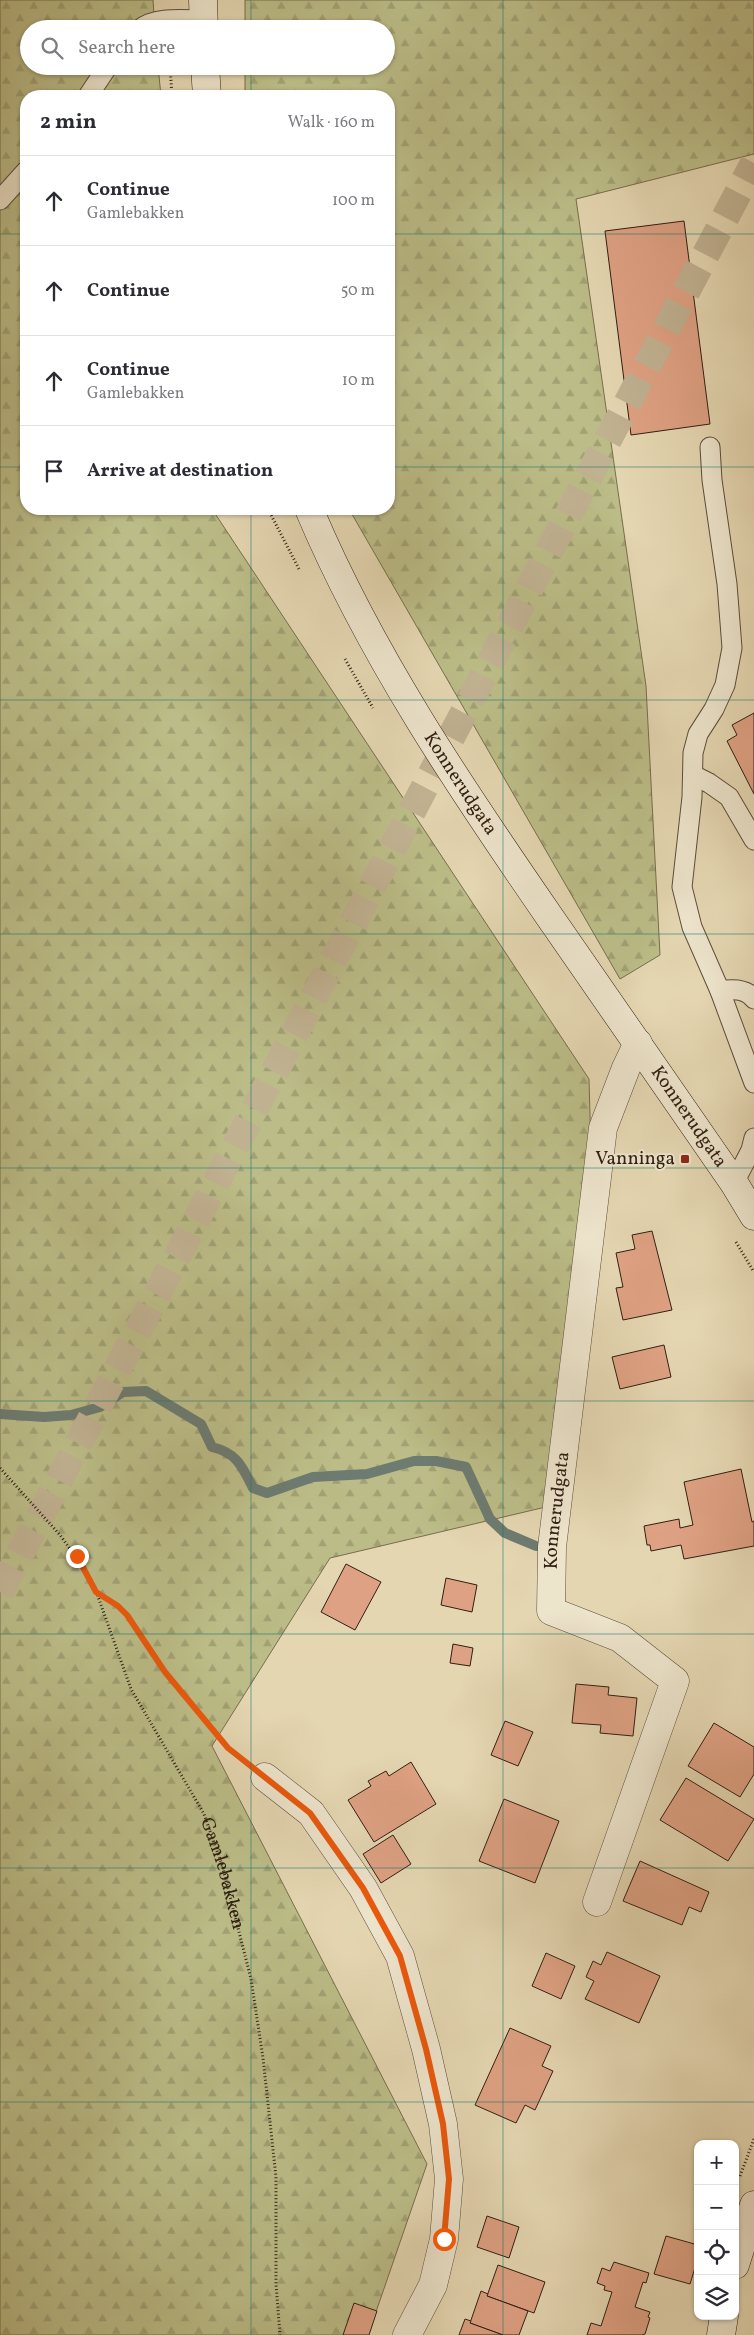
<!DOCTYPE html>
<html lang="en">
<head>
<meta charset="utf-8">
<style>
	:root { --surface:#fff; --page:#f7f7f7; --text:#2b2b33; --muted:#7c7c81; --line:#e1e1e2 }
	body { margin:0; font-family:Vollkorn,serif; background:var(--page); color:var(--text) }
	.controls { position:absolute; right:15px; bottom:15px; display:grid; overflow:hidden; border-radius:10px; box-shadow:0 1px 4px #0004 }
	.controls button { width:45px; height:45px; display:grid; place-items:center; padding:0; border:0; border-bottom:1px solid var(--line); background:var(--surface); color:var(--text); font:25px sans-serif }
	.stop { position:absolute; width:15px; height:15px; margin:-11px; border:4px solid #ea580c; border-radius:50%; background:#fff }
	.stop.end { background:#ea580c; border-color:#fff; box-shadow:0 1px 5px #0008 }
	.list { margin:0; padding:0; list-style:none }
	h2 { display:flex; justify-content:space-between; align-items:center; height:65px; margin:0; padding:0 20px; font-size:21px }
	h2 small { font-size:16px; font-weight:400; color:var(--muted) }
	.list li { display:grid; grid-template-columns:32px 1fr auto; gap:15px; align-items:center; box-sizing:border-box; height:90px; padding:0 20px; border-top:1px solid var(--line) }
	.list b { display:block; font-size:19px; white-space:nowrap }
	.list p { margin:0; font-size:16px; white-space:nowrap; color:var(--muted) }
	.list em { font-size:16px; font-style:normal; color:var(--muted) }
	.icon { flex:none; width:28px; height:28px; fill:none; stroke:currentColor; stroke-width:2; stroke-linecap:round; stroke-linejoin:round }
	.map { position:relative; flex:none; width:754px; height:2335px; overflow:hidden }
	.search { position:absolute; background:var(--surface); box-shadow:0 1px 4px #0004; left:20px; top:20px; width:375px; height:55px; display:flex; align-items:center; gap:12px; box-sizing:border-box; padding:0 18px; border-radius:28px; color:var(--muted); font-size:19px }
	.panel { position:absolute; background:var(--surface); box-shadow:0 1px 4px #0004; left:20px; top:90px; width:375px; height:425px; border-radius:20px }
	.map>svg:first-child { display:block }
	.forest { fill:url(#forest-firs); stroke:#766e4d }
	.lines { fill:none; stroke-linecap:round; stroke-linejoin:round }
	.stream { stroke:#6d7b71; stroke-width:10 }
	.building { fill:#dea183; stroke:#301f13 }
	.trunk-tunnel { stroke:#c0b191; stroke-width:28; stroke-dasharray:28 14; stroke-linecap:butt }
	.service-casing { stroke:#5d4d3a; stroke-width:21 }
	.minor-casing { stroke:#5d4d3a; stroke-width:29 }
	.secondary-casing { stroke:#301f13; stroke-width:29 }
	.path { stroke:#301f13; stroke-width:3; stroke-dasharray:1 2.5; stroke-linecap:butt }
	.service { stroke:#ede4cc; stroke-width:19 }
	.minor { stroke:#ede4cc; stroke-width:28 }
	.secondary { stroke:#ede4cc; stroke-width:28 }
	.route { stroke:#ea580c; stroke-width:6 }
	.grid { fill:none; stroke:#0f766e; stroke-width:1; stroke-opacity:0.55 }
	.poi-dot { fill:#8f2418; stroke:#ede4cc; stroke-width:2 }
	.labels { text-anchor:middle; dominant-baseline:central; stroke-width:4; stroke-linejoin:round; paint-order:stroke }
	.street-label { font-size:19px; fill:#301f13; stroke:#ede4cc }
	.poi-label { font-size:19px; fill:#301f13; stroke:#ede4cc; text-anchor:end }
</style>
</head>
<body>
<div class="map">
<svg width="754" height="2335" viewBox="0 0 754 2335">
	<defs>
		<pattern id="forest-firs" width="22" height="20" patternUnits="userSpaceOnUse" patternTransform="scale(1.25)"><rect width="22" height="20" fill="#bbbc87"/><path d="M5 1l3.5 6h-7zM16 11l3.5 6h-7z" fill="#a1a174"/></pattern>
	</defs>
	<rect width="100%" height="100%" fill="#e4d6b1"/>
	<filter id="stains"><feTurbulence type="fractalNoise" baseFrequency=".004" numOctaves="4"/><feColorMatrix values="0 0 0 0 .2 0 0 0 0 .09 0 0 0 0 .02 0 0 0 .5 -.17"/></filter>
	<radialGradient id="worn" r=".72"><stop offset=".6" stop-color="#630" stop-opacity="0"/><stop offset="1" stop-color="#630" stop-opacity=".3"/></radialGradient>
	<g class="forest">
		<polygon points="0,0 153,0 155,29 29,29 29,66 158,66 161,96 26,96 26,509 212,509 589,1079 592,1188 550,1506 330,1558 212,1746 427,2164 368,2335 0,2335"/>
		<polygon points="245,0 754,0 754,154 576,199 646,686 660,955 620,979 349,509 389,509 389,96 245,96 245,66 386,66 386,29 245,29"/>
	</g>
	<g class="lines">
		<path class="stream" d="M0 1414 44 1417 71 1415 100 1407 123 1392 146 1391 201 1424 212 1447C237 1453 242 1466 253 1488L267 1493 313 1477 367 1474 414 1461H436L466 1467 490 1519 505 1533 536 1546"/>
	</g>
	<g class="building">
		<polygon points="684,221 710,424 631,435 605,231"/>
		<polygon points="754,713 754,794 727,741 737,735 732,725"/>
		<polygon points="652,1231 672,1310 623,1320 616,1288 623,1287 616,1253 635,1249 632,1235"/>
		<polygon points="664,1345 671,1377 620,1389 612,1357"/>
		<polygon points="741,1469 752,1522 754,1521 754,1546 684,1559 681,1545 651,1551 650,1545 647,1545 644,1526 679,1519 680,1528 693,1525 684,1482"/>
		<polygon points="346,1564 381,1582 355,1630 321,1612"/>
		<polygon points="446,1578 477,1585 472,1612 441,1605"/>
		<polygon points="453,1644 473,1648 470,1666 450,1663"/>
		<polygon points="576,1684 609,1687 608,1695 637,1698 633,1736 600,1733 601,1725 572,1723"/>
		<polygon points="505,1721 533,1732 518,1766 491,1755"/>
		<polygon points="714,1723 754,1747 754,1774 740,1797 688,1766"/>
		<polygon points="411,1762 436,1804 374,1842 348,1800 371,1786 368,1781 386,1771 389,1776"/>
		<polygon points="686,1778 754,1819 728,1861 660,1820"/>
		<polygon points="504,1799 559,1821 535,1883 479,1861"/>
		<polygon points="393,1835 411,1864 381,1883 363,1854"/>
		<polygon points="640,1861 709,1892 701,1912 689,1907 682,1925 623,1901"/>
		<polygon points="607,1952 660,1976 639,2023 585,1999 594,1981 586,1977 593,1961 601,1965"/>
		<polygon points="546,1953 575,1966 561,1999 532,1986"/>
		<polygon points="510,2028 551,2046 542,2066 553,2071 535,2110 525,2105 516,2123 475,2105"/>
		<polygon points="487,2216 519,2227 509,2258 477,2247"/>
		<polygon points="666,2236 698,2245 698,2258 690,2284 654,2274"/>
		<polygon points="614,2262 649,2273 646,2283 643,2282 635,2307 650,2312 648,2317 650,2318 645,2334 642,2335 587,2335 591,2323 601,2326 612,2292 604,2290 605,2286 597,2283 602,2268 610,2271"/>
		<polygon points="498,2265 545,2282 534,2313 487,2296"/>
		<polygon points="481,2291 488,2294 487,2296 528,2311 519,2335 503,2335 470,2323"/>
		<polygon points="354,2303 377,2311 369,2335 343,2335"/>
		<polygon points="465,2319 471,2321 470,2323 503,2335 459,2335"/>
	</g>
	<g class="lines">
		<polyline class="trunk-tunnel" points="0,1592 754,163"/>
		<defs>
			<g id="service">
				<path d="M140 29C156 16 184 20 203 20"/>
				<polyline points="88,96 108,66"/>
				<polyline points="0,200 26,171"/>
				<polyline points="710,447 712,480 727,584 732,648 725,685 714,709 698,734 693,753 692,797 682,887 692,927 720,991 754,1083"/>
				<polyline points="693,775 709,783 729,797 754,840"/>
				<path d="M720 991C731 989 746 988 754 999"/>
				<polyline points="734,1183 751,1150 754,1138"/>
			</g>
			<g id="minor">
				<polyline points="265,1777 311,1813 363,1888 400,1956 426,2049 443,2124 449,2179 444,2239 433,2285 407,2335"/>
				<path id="s2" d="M597 1902 675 1681 620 1638 551 1611 552 1547 603 1128 626 1068 638 1043"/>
			</g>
			<g id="secondary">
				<polyline points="203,0 204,29"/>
				<polyline points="205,66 207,96"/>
				<path id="s3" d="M309 509C370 654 460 787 549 916 611 1005 673 1094 734 1183L754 1216"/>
				<polyline points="735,2265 754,2205"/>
				<polyline points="721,2335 724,2316"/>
			</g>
		</defs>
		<use href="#service" class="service-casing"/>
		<use href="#minor" class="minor-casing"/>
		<use href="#secondary" class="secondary-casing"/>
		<g class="path">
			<polyline points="170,66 172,96"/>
			<polyline points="268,509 300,571"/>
			<polyline points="345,659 373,708"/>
			<polyline points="736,1242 754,1272"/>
			<path id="s1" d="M0 1468 60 1535 86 1571 96 1591 131 1689 204 1814 222 1865 251 1979 263 2058 276 2177V2284L280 2335"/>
			<polyline points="96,1592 118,1606 127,1615 165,1672 228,1748 242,1759"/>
			<polyline points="740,2176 754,2139"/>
		</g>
		<use href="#service" class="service"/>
		<use href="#minor" class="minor"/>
		<use href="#secondary" class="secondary"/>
	</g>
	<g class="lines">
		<polyline class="route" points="77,1556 96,1592 118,1606 127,1615 165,1672 228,1748 310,1813 363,1888 400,1956 426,2049 443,2124 449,2179 444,2239"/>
	</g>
	<path class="grid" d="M251 0V29M503 0V2335M251 66V96M0 234H26M389 234H754M0 467H26M389 467H754M251 509V2335M0 700H754M0 934H754M0 1168H754M0 1401H754M0 1634H754M0 1868H754M0 2102H754"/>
	<rect class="poi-dot" x="680" y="1154" width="10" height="10" rx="2.5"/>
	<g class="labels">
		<g class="street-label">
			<text stroke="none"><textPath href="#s3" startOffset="314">Konnerudgata</textPath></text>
			<text stroke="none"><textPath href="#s3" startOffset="718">Konnerudgata</textPath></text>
			<text stroke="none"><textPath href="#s2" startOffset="479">Konnerudgata</textPath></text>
			<text stroke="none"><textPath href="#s1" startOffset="468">Gamlebakken</textPath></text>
		</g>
		<g class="poi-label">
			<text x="675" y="1159">Vanninga</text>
		</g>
	</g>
	<rect width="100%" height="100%" filter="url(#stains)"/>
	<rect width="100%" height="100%" fill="url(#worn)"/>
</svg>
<div class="controls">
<button>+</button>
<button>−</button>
<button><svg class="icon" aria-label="locate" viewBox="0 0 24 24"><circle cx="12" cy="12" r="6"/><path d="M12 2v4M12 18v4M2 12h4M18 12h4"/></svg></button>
<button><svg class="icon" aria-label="layers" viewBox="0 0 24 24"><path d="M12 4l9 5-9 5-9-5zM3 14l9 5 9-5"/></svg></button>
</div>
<div class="stop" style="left:444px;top:2239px"></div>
<div class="stop end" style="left:77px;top:1556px"></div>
<div class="search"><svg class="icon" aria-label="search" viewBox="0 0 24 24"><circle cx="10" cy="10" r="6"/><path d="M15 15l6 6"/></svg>Search here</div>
<section class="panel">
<h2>2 min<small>Walk · 160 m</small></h2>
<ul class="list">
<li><svg class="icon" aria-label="ahead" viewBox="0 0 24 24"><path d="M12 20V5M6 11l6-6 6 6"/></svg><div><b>Continue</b><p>Gamlebakken</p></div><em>100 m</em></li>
<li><svg class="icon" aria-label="ahead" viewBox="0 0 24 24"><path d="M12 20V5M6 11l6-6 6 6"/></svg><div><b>Continue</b></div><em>50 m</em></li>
<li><svg class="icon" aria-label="ahead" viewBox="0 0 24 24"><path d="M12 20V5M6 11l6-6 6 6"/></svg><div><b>Continue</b><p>Gamlebakken</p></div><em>10 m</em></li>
<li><svg class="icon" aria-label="arrive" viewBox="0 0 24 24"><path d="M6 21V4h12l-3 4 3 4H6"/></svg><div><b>Arrive at destination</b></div></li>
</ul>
</section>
</div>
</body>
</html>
